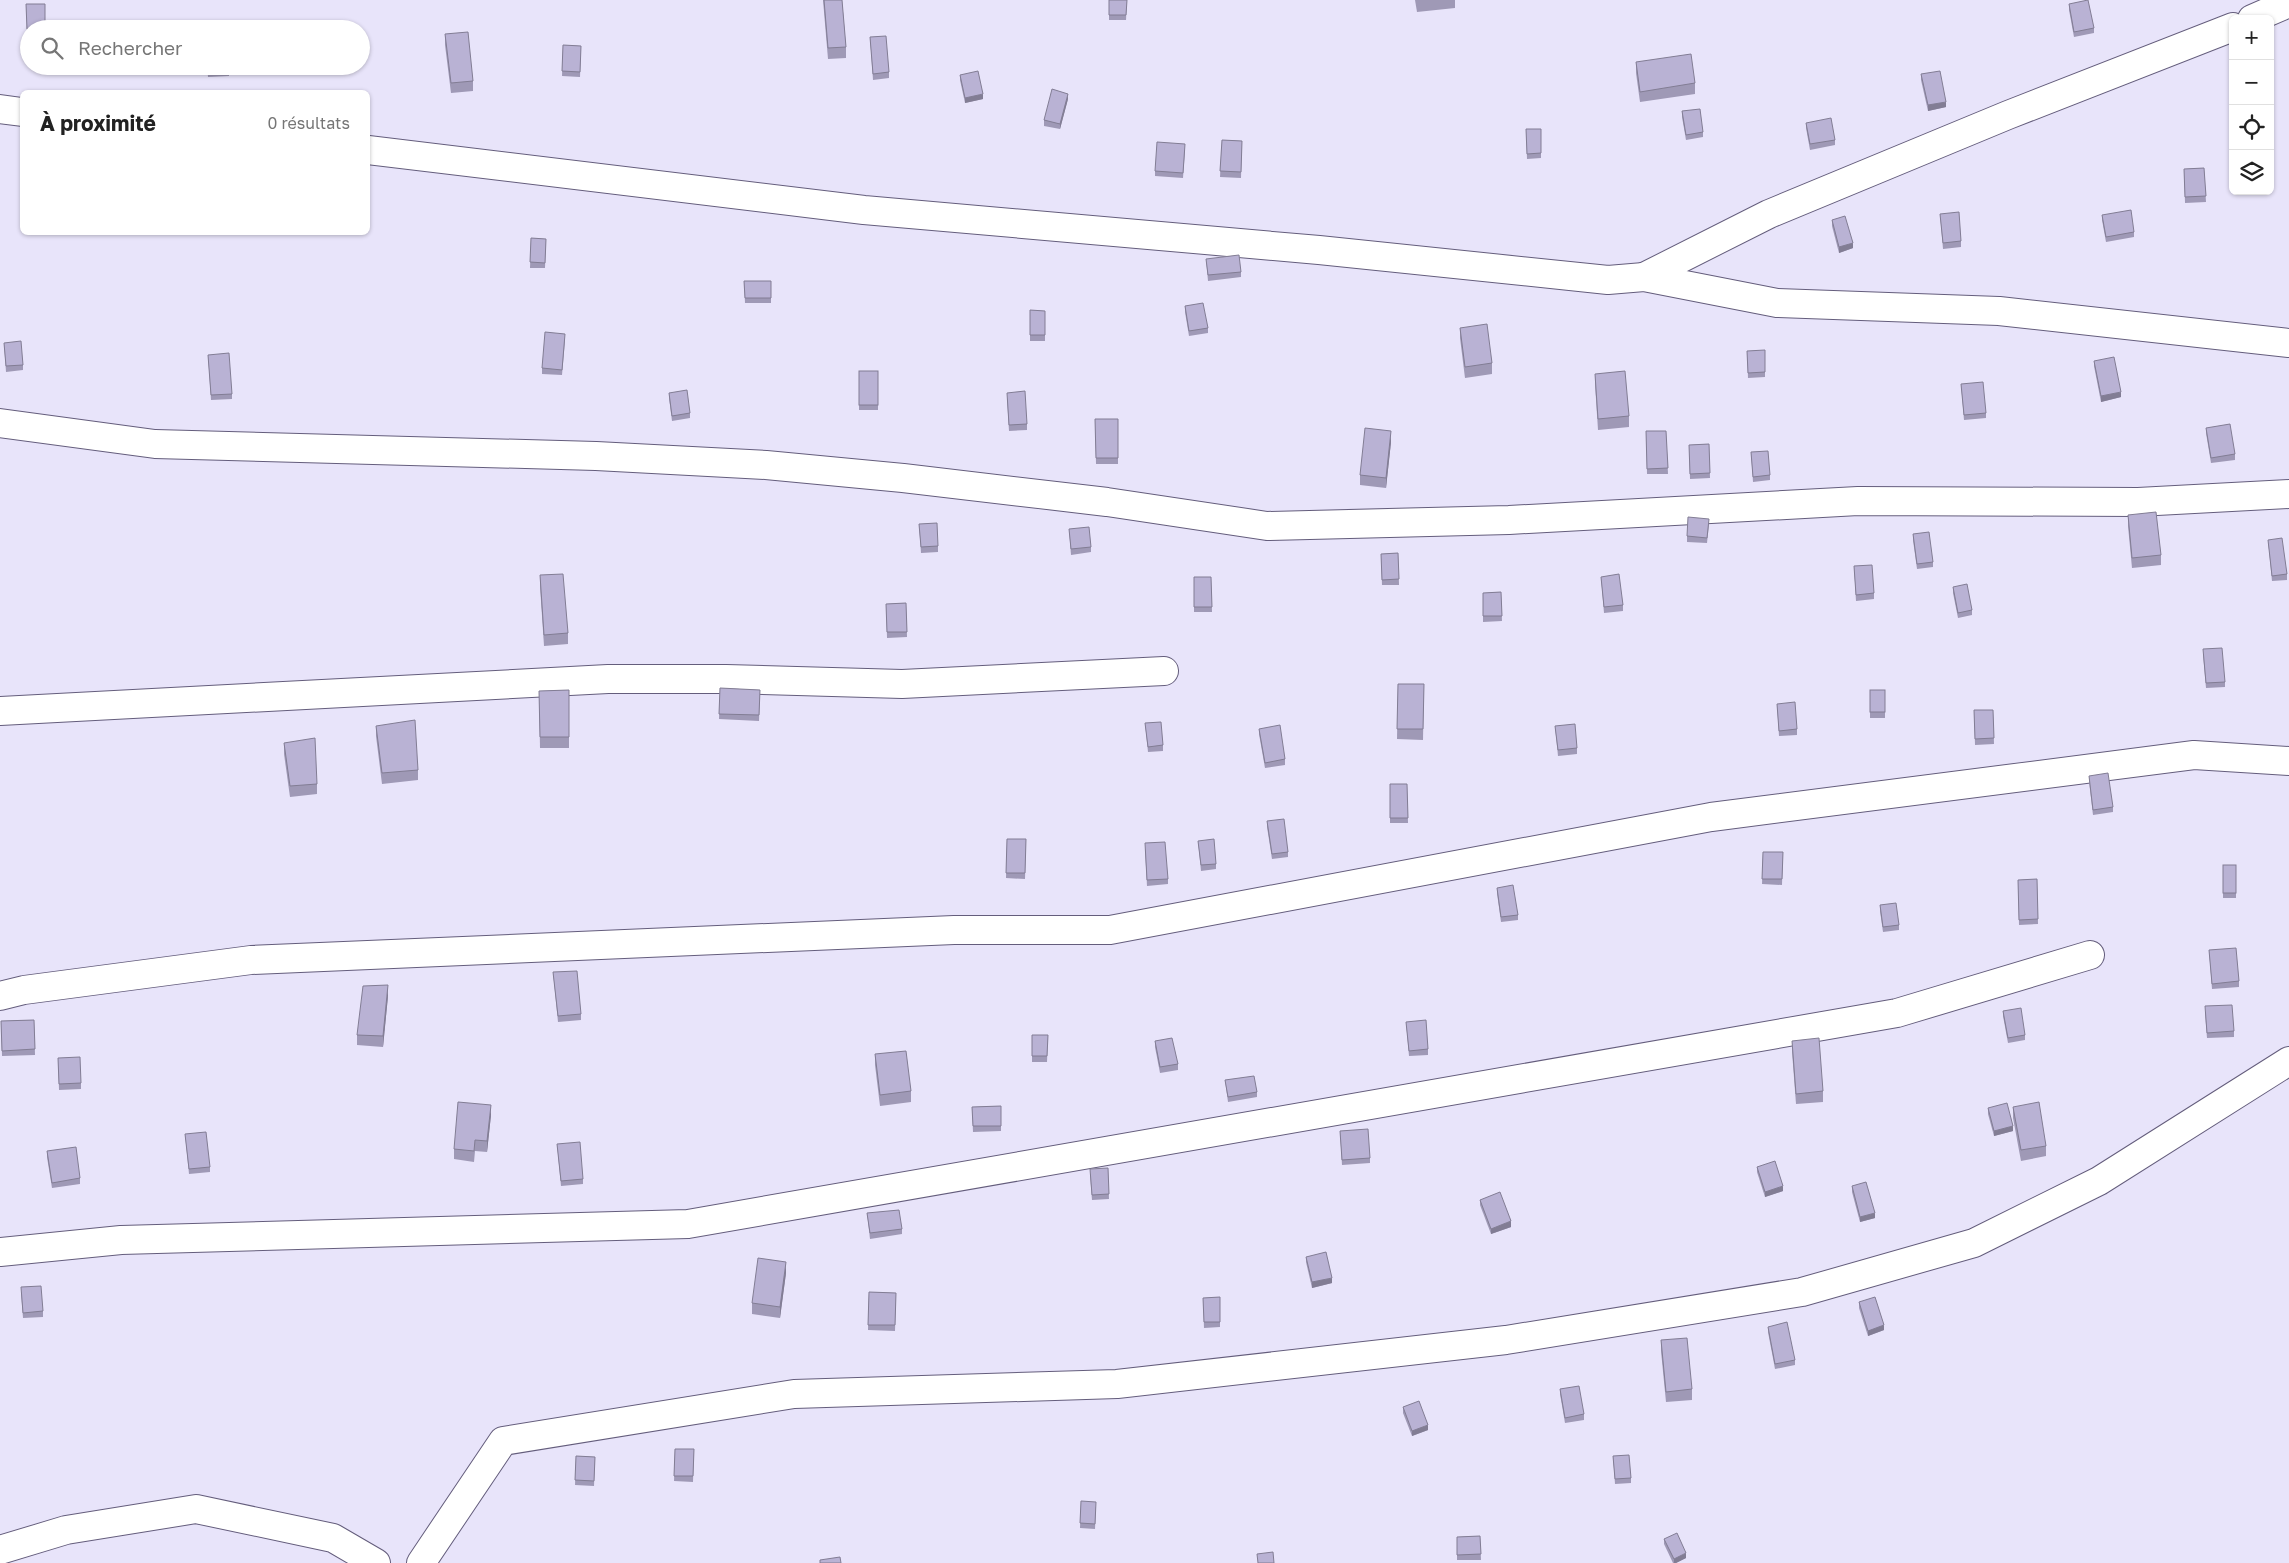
<!DOCTYPE html>
<html lang="fr">
<head>
<meta charset="utf-8">
<style>
	:root { --surface:#fff; --page:#f2f2f2; --text:#222; --muted:#767676; --line:#e0e0e0 }
	body { margin:0; font-family:"Golos Text",sans-serif; background:var(--page); color:var(--text) }
	.controls { position:absolute; right:15px; top:15px; display:grid; overflow:hidden; border-radius:8px; box-shadow:0 1px 4px #0004 }
	.controls button { width:45px; height:45px; display:grid; place-items:center; padding:0; border:0; border-bottom:1px solid var(--line); background:var(--surface); color:var(--text); font:25px sans-serif }
	.list { margin:0; padding:0; list-style:none }
	h2 { display:flex; justify-content:space-between; align-items:center; height:65px; margin:0; padding:0 20px; font-size:21px }
	h2 small { font-size:16px; font-weight:400; color:var(--muted) }
	.icon { flex:none; width:28px; height:28px; fill:none; stroke:currentColor; stroke-width:2; stroke-linecap:round; stroke-linejoin:round }
	.map { position:relative; flex:none; width:2289px; height:1563px; overflow:hidden }
	.search { position:absolute; background:var(--surface); box-shadow:0 1px 4px #0004; left:20px; top:20px; width:350px; height:55px; display:flex; align-items:center; gap:12px; box-sizing:border-box; padding:0 18px; border-radius:28px; color:var(--muted); font-size:19px }
	.panel { position:absolute; background:var(--surface); box-shadow:0 1px 4px #0004; left:20px; top:90px; width:350px; height:145px; border-radius:8px }
	.map>svg:first-child { display:block }
	.lines { fill:none; stroke-linecap:round; stroke-linejoin:round }
	.minor-casing { stroke:#645d7c; stroke-width:30 }
	.minor { stroke:#fff; stroke-width:28 }
	.wall { fill:#9f99b6 }
	.shaded-wall { fill:#827d94 }
	.building { fill:#b9b2d4; stroke:#827d94 }
</style>
</head>
<body>
<div class="map">
<svg width="2289" height="1563" viewBox="0 0 2289 1563">
	<rect width="100%" height="100%" fill="#e8e4fa"/>
	<g class="lines">
		<defs>
			<g id="minor">
				<polyline points="2252,19 2289,3"/>
				<polyline points="0,109 22,112"/>
				<polyline points="368,150 864,210 1319,250 1608,280 1644,277 1777,303 1999,311 2289,343"/>
				<polyline points="1644,277 1769,214 2008,115 2233,27"/>
				<polyline points="0,423 155,444 596,456 766,465 903,478 1107,502 1267,526 1509,520 1858,501 2138,502 2289,494"/>
				<polyline points="0,711 608,679 726,679 902,684 1164,671"/>
				<polyline points="0,996 24,990 251,960 954,930 1110,930 1711,817 2194,755 2289,761"/>
				<polyline points="0,1252 121,1240 688,1224 1897,1013 2090,955"/>
				<polyline points="0,1550 66,1530 196,1509 333,1538 376,1563"/>
				<polyline points="421,1563 503,1441 794,1394 1117,1384 1506,1340 1802,1292 1974,1243 2099,1181 2289,1061"/>
			</g>
		</defs>
		<use href="#minor" class="minor-casing"/>
		<use href="#minor" class="minor"/>
	</g>
	<g class="wall">
		<polygon points="823,0 842,0 846,47 846,58 828,59"/>
		<polygon points="1109,0 1127,0 1126,20 1109,20"/>
		<polygon points="1415,0 1455,0 1455,8 1417,12"/>
		<polygon points="26,4 45,4 45,29 29,29 29,34 27,34"/>
		<polygon points="2069,4 2094,28 2094,33 2074,37 2069,10"/>
		<polygon points="445,34 473,81 473,91 451,93 445,45"/>
		<polygon points="870,37 889,72 889,78 873,80"/>
		<polygon points="563,45 581,46 580,77 562,76"/>
		<polygon points="1636,62 1695,83 1695,94 1640,102 1636,73"/>
		<polygon points="115,66 133,66 133,71 116,72"/>
		<polygon points="207,66 229,66 229,76 208,77"/>
		<polygon points="1921,74 1946,107 1928,111 1921,80"/>
		<polygon points="960,75 983,99 965,103 960,80"/>
		<polygon points="1068,99 1060,129 1044,126 1044,120"/>
		<polygon points="1682,111 1703,132 1703,137 1686,140 1682,117"/>
		<polygon points="1806,123 1835,140 1835,145 1810,150 1806,128"/>
		<polygon points="1526,129 1541,129 1541,158 1527,159"/>
		<polygon points="1222,140 1242,141 1241,178 1220,177"/>
		<polygon points="1185,150 1183,178 1155,176 1155,171"/>
		<polygon points="2204,168 2206,202 2185,203 2184,169"/>
		<polygon points="1940,214 1961,241 1961,247 1943,249"/>
		<polygon points="2102,215 2134,232 2134,237 2106,242 2102,220"/>
		<polygon points="1832,220 1853,248 1839,253 1832,226"/>
		<polygon points="531,238 546,239 545,268 530,268"/>
		<polygon points="1206,259 1241,272 1241,277 1208,281"/>
		<polygon points="744,281 771,281 771,303 745,303"/>
		<polygon points="1185,306 1208,328 1208,333 1189,336 1185,312"/>
		<polygon points="1030,310 1045,311 1045,341 1030,341"/>
		<polygon points="1460,328 1492,363 1492,374 1465,378 1460,338"/>
		<polygon points="565,340 562,375 542,374 542,368"/>
		<polygon points="4,343 23,365 23,370 6,372"/>
		<polygon points="1747,351 1765,372 1765,377 1748,378"/>
		<polygon points="208,355 232,394 232,399 211,400"/>
		<polygon points="2094,361 2121,397 2101,402 2094,366"/>
		<rect x="859" y="371" width="19" height="39"/>
		<polygon points="1595,374 1629,416 1629,427 1598,430 1595,384"/>
		<polygon points="1961,384 1986,413 1986,418 1964,420"/>
		<polygon points="669,393 690,413 690,418 672,421 669,398"/>
		<polygon points="1007,398 1027,424 1027,430 1009,431"/>
		<polygon points="1095,419 1118,419 1118,464 1096,464"/>
		<polygon points="2206,428 2235,454 2235,460 2211,463 2206,433"/>
		<polygon points="1646,431 1666,431 1668,474 1647,474"/>
		<polygon points="1391,442 1386,488 1360,485 1360,475"/>
		<polygon points="1709,444 1710,478 1690,479 1689,445"/>
		<polygon points="1751,452 1770,475 1770,480 1753,482"/>
		<polygon points="2128,515 2161,555 2161,565 2132,568 2128,526"/>
		<polygon points="919,524 938,546 938,552 921,553"/>
		<polygon points="1709,524 1707,543 1687,542 1687,536"/>
		<polygon points="1069,529 1091,547 1091,552 1071,555"/>
		<polygon points="1913,534 1933,562 1933,567 1917,569 1913,540"/>
		<polygon points="2268,540 2287,574 2287,580 2272,581"/>
		<polygon points="1398,553 1399,585 1382,585 1381,554"/>
		<polygon points="1854,566 1874,593 1874,599 1856,601"/>
		<polygon points="540,575 568,633 568,644 544,646 540,586"/>
		<polygon points="1194,577 1211,577 1212,612 1194,612"/>
		<polygon points="1601,577 1623,605 1623,611 1604,613"/>
		<polygon points="1953,587 1972,610 1972,615 1958,618 1953,593"/>
		<polygon points="1501,592 1502,621 1483,622 1483,593"/>
		<polygon points="906,603 907,637 887,638 886,604"/>
		<polygon points="2203,654 2225,682 2225,687 2206,688"/>
		<polygon points="1398,684 1424,684 1423,740 1397,739"/>
		<polygon points="720,688 760,690 759,721 719,719"/>
		<polygon points="569,690 569,748 540,748 539,691"/>
		<rect x="1870" y="690" width="15" height="28"/>
		<polygon points="1777,704 1797,729 1797,735 1779,736"/>
		<polygon points="1974,710 1993,710 1994,744 1975,745"/>
		<polygon points="1145,723 1163,745 1163,751 1148,752"/>
		<polygon points="376,726 418,770 418,780 382,784 376,736"/>
		<polygon points="1555,726 1577,748 1577,754 1558,756"/>
		<polygon points="1259,729 1285,759 1285,765 1265,768 1259,734"/>
		<polygon points="284,743 317,784 317,794 290,797 284,754"/>
		<polygon points="2089,776 2113,807 2113,812 2093,815 2089,781"/>
		<polygon points="1390,784 1407,784 1408,823 1390,823"/>
		<polygon points="1267,821 1288,852 1288,857 1272,859 1267,827"/>
		<polygon points="1007,839 1026,839 1025,879 1006,878"/>
		<polygon points="1198,841 1216,864 1216,869 1201,871"/>
		<polygon points="1145,849 1168,879 1168,884 1147,886"/>
		<polygon points="1763,852 1783,852 1782,885 1762,884"/>
		<rect x="2223" y="865" width="13" height="33"/>
		<polygon points="2037,879 2038,924 2019,925 2018,880"/>
		<polygon points="1497,888 1518,915 1518,920 1501,922 1497,893"/>
		<polygon points="1880,905 1899,925 1899,930 1883,932 1880,911"/>
		<polygon points="2209,950 2239,981 2239,987 2212,989"/>
		<polygon points="553,972 581,1014 581,1020 558,1022"/>
		<polygon points="388,996 383,1047 357,1045 357,1035"/>
		<polygon points="2003,1011 2025,1035 2025,1040 2008,1043 2003,1016"/>
		<polygon points="2205,1012 2234,1031 2234,1037 2207,1038"/>
		<polygon points="34,1020 35,1055 2,1056 1,1021"/>
		<polygon points="1406,1022 1428,1049 1428,1055 1409,1056"/>
		<polygon points="1032,1035 1048,1035 1047,1062 1032,1062"/>
		<polygon points="1155,1041 1178,1064 1178,1070 1160,1073 1155,1047"/>
		<polygon points="1792,1041 1823,1091 1823,1102 1796,1104 1792,1051"/>
		<polygon points="875,1054 911,1091 911,1102 880,1106 875,1065"/>
		<polygon points="58,1058 81,1083 81,1089 59,1090"/>
		<polygon points="1225,1080 1257,1092 1257,1097 1228,1102"/>
		<polygon points="1001,1106 1001,1131 973,1132 972,1107"/>
		<polygon points="2013,1107 2046,1146 2046,1156 2021,1161 2013,1118"/>
		<polygon points="1988,1108 2013,1131 1994,1136 1988,1114"/>
		<polygon points="491,1115 487,1152 475,1151 474,1162 454,1159 454,1149"/>
		<polygon points="1340,1131 1370,1158 1370,1163 1342,1165"/>
		<polygon points="185,1134 210,1167 210,1172 189,1174"/>
		<polygon points="557,1144 583,1179 583,1184 561,1186"/>
		<polygon points="47,1151 80,1178 80,1184 52,1188 47,1157"/>
		<polygon points="1757,1167 1783,1191 1765,1197 1757,1172"/>
		<polygon points="1108,1168 1109,1199 1092,1200 1090,1174"/>
		<polygon points="1852,1186 1875,1218 1860,1222 1852,1192"/>
		<polygon points="1480,1200 1511,1227 1491,1234 1480,1205"/>
		<polygon points="867,1213 902,1229 902,1234 870,1239"/>
		<polygon points="1306,1257 1332,1283 1312,1288 1306,1262"/>
		<polygon points="786,1273 780,1318 752,1314 752,1303"/>
		<polygon points="21,1292 43,1311 43,1317 23,1318"/>
		<polygon points="869,1292 896,1293 895,1331 868,1330"/>
		<polygon points="1220,1297 1220,1327 1204,1328 1203,1298"/>
		<polygon points="1859,1302 1884,1330 1868,1336 1859,1308"/>
		<polygon points="1768,1327 1795,1360 1795,1365 1775,1369 1768,1332"/>
		<polygon points="1661,1340 1692,1389 1692,1400 1666,1402 1661,1351"/>
		<polygon points="1560,1389 1584,1414 1584,1420 1565,1423 1560,1394"/>
		<polygon points="1403,1407 1428,1430 1412,1436 1403,1413"/>
		<polygon points="675,1449 694,1449 693,1482 674,1481"/>
		<polygon points="576,1456 595,1457 594,1486 575,1485"/>
		<polygon points="1613,1456 1631,1478 1631,1483 1615,1484"/>
		<polygon points="1081,1501 1096,1507 1095,1529 1080,1528"/>
		<polygon points="1480,1536 1481,1560 1457,1560 1457,1537"/>
		<polygon points="1664,1539 1686,1558 1676,1563 1673,1563 1664,1544"/>
	</g>
	<g class="shaded-wall">
		<polygon points="983,94 983,99 965,103 965,98"/>
		<polygon points="1068,94 1068,99 1060,129 1060,124"/>
		<polygon points="1946,102 1946,107 1928,111 1928,105"/>
		<polygon points="1853,243 1853,248 1839,253 1839,247"/>
		<polygon points="2121,392 2121,397 2101,402 2101,396"/>
		<polygon points="1391,431 1391,442 1386,488 1386,478"/>
		<polygon points="388,985 388,996 383,1047 383,1036"/>
		<polygon points="491,1105 491,1115 487,1152 487,1141"/>
		<polygon points="2013,1126 2013,1131 1994,1136 1994,1131"/>
		<polygon points="1783,1186 1783,1191 1765,1197 1765,1192"/>
		<polygon points="1875,1213 1875,1218 1860,1222 1860,1217"/>
		<polygon points="1511,1221 1511,1227 1491,1234 1491,1229"/>
		<polygon points="786,1262 786,1273 780,1318 780,1307"/>
		<polygon points="1332,1278 1332,1283 1312,1288 1312,1282"/>
		<polygon points="1884,1325 1884,1330 1868,1336 1868,1331"/>
		<polygon points="1428,1425 1428,1430 1412,1436 1412,1431"/>
		<polygon points="1686,1553 1686,1558 1676,1563 1674,1563 1674,1559"/>
	</g>
	<g class="building">
		<polygon points="824,0 842,0 846,47 828,48"/>
		<polygon points="1109,0 1127,0 1126,15 1109,15"/>
		<polygon points="2088,0 2094,28 2074,32 2069,4"/>
		<polygon points="26,4 45,4 45,28 27,29"/>
		<polygon points="307,24 307,29 287,29 287,25"/>
		<polygon points="468,32 473,81 451,83 445,34"/>
		<polygon points="886,36 889,72 873,74 870,37"/>
		<polygon points="563,45 581,46 580,72 562,71"/>
		<polygon points="1691,54 1695,83 1640,92 1636,62"/>
		<polygon points="207,66 229,66 229,71 208,72"/>
		<polygon points="978,71 983,94 965,98 960,75"/>
		<polygon points="1940,71 1946,102 1928,105 1921,74"/>
		<polygon points="1052,89 1068,94 1060,124 1044,120"/>
		<polygon points="1700,109 1703,132 1686,135 1682,111"/>
		<polygon points="1831,118 1835,140 1810,144 1806,123"/>
		<polygon points="1526,129 1541,129 1541,153 1527,154"/>
		<polygon points="1222,140 1242,141 1241,172 1220,171"/>
		<polygon points="1157,142 1185,144 1183,173 1155,171"/>
		<polygon points="2204,168 2206,196 2185,197 2184,169"/>
		<polygon points="2131,210 2134,232 2106,237 2102,215"/>
		<polygon points="1959,212 1961,241 1943,243 1940,214"/>
		<polygon points="1845,216 1853,243 1839,247 1832,220"/>
		<polygon points="531,238 546,239 545,263 530,262"/>
		<polygon points="1239,255 1241,272 1208,275 1206,259"/>
		<polygon points="744,281 771,281 771,298 745,298"/>
		<polygon points="1203,303 1208,328 1189,331 1185,306"/>
		<polygon points="1030,310 1045,311 1045,335 1030,335"/>
		<polygon points="1487,324 1492,363 1465,367 1460,328"/>
		<polygon points="545,332 565,334 562,370 542,368"/>
		<polygon points="21,341 23,365 6,366 4,343"/>
		<polygon points="1765,350 1765,372 1748,373 1747,351"/>
		<polygon points="229,353 232,394 211,395 208,355"/>
		<polygon points="2114,357 2121,392 2101,396 2094,361"/>
		<rect x="859" y="371" width="19" height="34"/>
		<polygon points="1625,371 1629,416 1598,419 1595,374"/>
		<polygon points="1983,382 1986,413 1964,415 1961,384"/>
		<polygon points="687,390 690,413 672,416 669,393"/>
		<polygon points="1025,391 1027,424 1009,425 1007,393"/>
		<polygon points="1095,419 1118,419 1118,458 1096,458"/>
		<polygon points="2230,424 2235,454 2211,458 2206,428"/>
		<polygon points="1365,428 1391,431 1386,478 1360,475"/>
		<polygon points="1646,431 1666,431 1668,468 1647,469"/>
		<polygon points="1709,444 1710,473 1690,474 1689,445"/>
		<polygon points="1768,451 1770,475 1753,477 1751,452"/>
		<polygon points="2156,512 2161,555 2132,558 2128,515"/>
		<polygon points="1688,517 1709,519 1707,538 1687,536"/>
		<polygon points="937,523 938,546 921,547 919,524"/>
		<polygon points="1089,527 1091,547 1071,549 1069,529"/>
		<polygon points="1929,532 1933,562 1917,564 1913,534"/>
		<polygon points="2282,538 2287,574 2272,576 2268,540"/>
		<polygon points="1398,553 1399,579 1382,580 1381,554"/>
		<polygon points="1872,565 1874,593 1856,595 1854,566"/>
		<polygon points="563,574 568,633 544,635 540,575"/>
		<polygon points="1619,574 1623,605 1604,607 1601,577"/>
		<polygon points="1194,577 1211,577 1212,607 1194,607"/>
		<polygon points="1967,584 1972,610 1958,613 1953,587"/>
		<polygon points="1501,592 1502,616 1483,616 1483,593"/>
		<polygon points="906,603 907,632 887,632 886,604"/>
		<polygon points="2222,648 2225,682 2206,683 2203,649"/>
		<polygon points="1398,684 1424,684 1423,729 1397,729"/>
		<polygon points="720,688 760,690 759,715 719,714"/>
		<polygon points="569,690 569,737 540,737 539,691"/>
		<rect x="1870" y="690" width="15" height="22"/>
		<polygon points="1795,702 1797,729 1779,731 1777,704"/>
		<polygon points="1974,710 1993,710 1994,738 1975,739"/>
		<polygon points="415,720 418,770 382,773 376,726"/>
		<polygon points="1161,722 1163,745 1148,747 1145,723"/>
		<polygon points="1575,724 1577,748 1558,750 1555,726"/>
		<polygon points="1280,725 1285,759 1265,763 1259,729"/>
		<polygon points="315,738 317,784 290,786 284,743"/>
		<polygon points="2108,773 2113,807 2093,810 2089,776"/>
		<polygon points="1390,784 1407,784 1408,818 1390,818"/>
		<polygon points="1284,819 1288,852 1272,854 1267,821"/>
		<polygon points="1007,839 1026,839 1025,873 1006,873"/>
		<polygon points="1214,839 1216,864 1201,865 1198,841"/>
		<polygon points="1165,842 1168,879 1147,880 1145,843"/>
		<polygon points="1763,852 1783,852 1782,879 1762,879"/>
		<rect x="2223" y="865" width="13" height="28"/>
		<polygon points="2037,879 2038,919 2019,920 2018,880"/>
		<polygon points="1513,885 1518,915 1501,917 1497,888"/>
		<polygon points="1896,903 1899,925 1883,927 1880,905"/>
		<polygon points="2236,948 2239,981 2212,984 2209,950"/>
		<polygon points="577,971 581,1014 558,1016 553,972"/>
		<polygon points="388,985 383,1036 357,1035 363,986"/>
		<polygon points="2232,1005 2234,1031 2207,1033 2205,1006"/>
		<polygon points="2021,1008 2025,1035 2008,1038 2003,1011"/>
		<polygon points="34,1020 35,1049 2,1051 1,1021"/>
		<polygon points="1426,1020 1428,1049 1409,1051 1406,1022"/>
		<polygon points="1032,1035 1048,1035 1047,1056 1032,1056"/>
		<polygon points="1172,1038 1178,1064 1160,1067 1155,1041"/>
		<polygon points="1819,1038 1823,1091 1796,1094 1792,1041"/>
		<polygon points="906,1051 911,1091 880,1095 875,1054"/>
		<polygon points="80,1057 81,1083 59,1084 58,1058"/>
		<polygon points="1254,1076 1257,1092 1228,1097 1225,1080"/>
		<polygon points="458,1102 491,1105 487,1141 475,1140 474,1151 454,1149"/>
		<polygon points="2039,1102 2046,1146 2021,1150 2013,1107"/>
		<polygon points="2007,1103 2013,1126 1994,1131 1988,1108"/>
		<polygon points="1001,1106 1001,1126 973,1126 972,1107"/>
		<polygon points="1368,1129 1370,1158 1342,1160 1340,1131"/>
		<polygon points="206,1132 210,1167 189,1169 185,1134"/>
		<polygon points="580,1142 583,1179 561,1181 557,1144"/>
		<polygon points="76,1147 80,1178 52,1183 47,1151"/>
		<polygon points="1775,1161 1783,1186 1765,1192 1757,1167"/>
		<polygon points="1108,1168 1109,1194 1092,1195 1090,1169"/>
		<polygon points="1866,1182 1875,1213 1860,1217 1852,1186"/>
		<polygon points="1500,1192 1511,1221 1491,1229 1480,1200"/>
		<polygon points="899,1210 902,1229 870,1233 867,1213"/>
		<polygon points="1326,1252 1332,1278 1312,1282 1306,1257"/>
		<polygon points="758,1258 786,1262 780,1307 752,1303"/>
		<polygon points="41,1286 43,1311 23,1313 21,1287"/>
		<polygon points="869,1292 896,1293 895,1325 868,1325"/>
		<polygon points="1220,1297 1220,1322 1204,1322 1203,1298"/>
		<polygon points="1875,1297 1884,1325 1868,1331 1859,1302"/>
		<polygon points="1787,1322 1795,1360 1775,1364 1768,1327"/>
		<polygon points="1687,1338 1692,1389 1666,1392 1661,1340"/>
		<polygon points="1579,1386 1584,1414 1565,1418 1560,1389"/>
		<polygon points="1419,1401 1428,1425 1412,1431 1403,1407"/>
		<polygon points="675,1449 694,1449 693,1476 674,1476"/>
		<polygon points="1629,1455 1631,1478 1615,1479 1613,1456"/>
		<polygon points="576,1456 595,1457 594,1481 575,1480"/>
		<polygon points="1081,1501 1096,1502 1095,1524 1080,1523"/>
		<polygon points="1677,1533 1686,1553 1674,1559 1664,1539"/>
		<polygon points="1480,1536 1481,1554 1457,1555 1457,1537"/>
		<polygon points="1273,1552 1274,1563 1258,1563 1257,1554"/>
		<polygon points="840,1557 841,1563 820,1563 820,1560"/>
	</g>
</svg>
<div class="controls">
<button>+</button>
<button>−</button>
<button><svg class="icon" aria-label="locate" viewBox="0 0 24 24"><circle cx="12" cy="12" r="6"/><path d="M12 2v4M12 18v4M2 12h4M18 12h4"/></svg></button>
<button><svg class="icon" aria-label="layers" viewBox="0 0 24 24"><path d="M12 4l9 5-9 5-9-5zM3 14l9 5 9-5"/></svg></button>
</div>
<div class="search"><svg class="icon" aria-label="search" viewBox="0 0 24 24"><circle cx="10" cy="10" r="6"/><path d="M15 15l6 6"/></svg>Rechercher</div>
<section class="panel">
<h2>À proximité<small>0 résultats</small></h2>
<ul class="list">
</ul>
</section>
</div>
</body>
</html>
